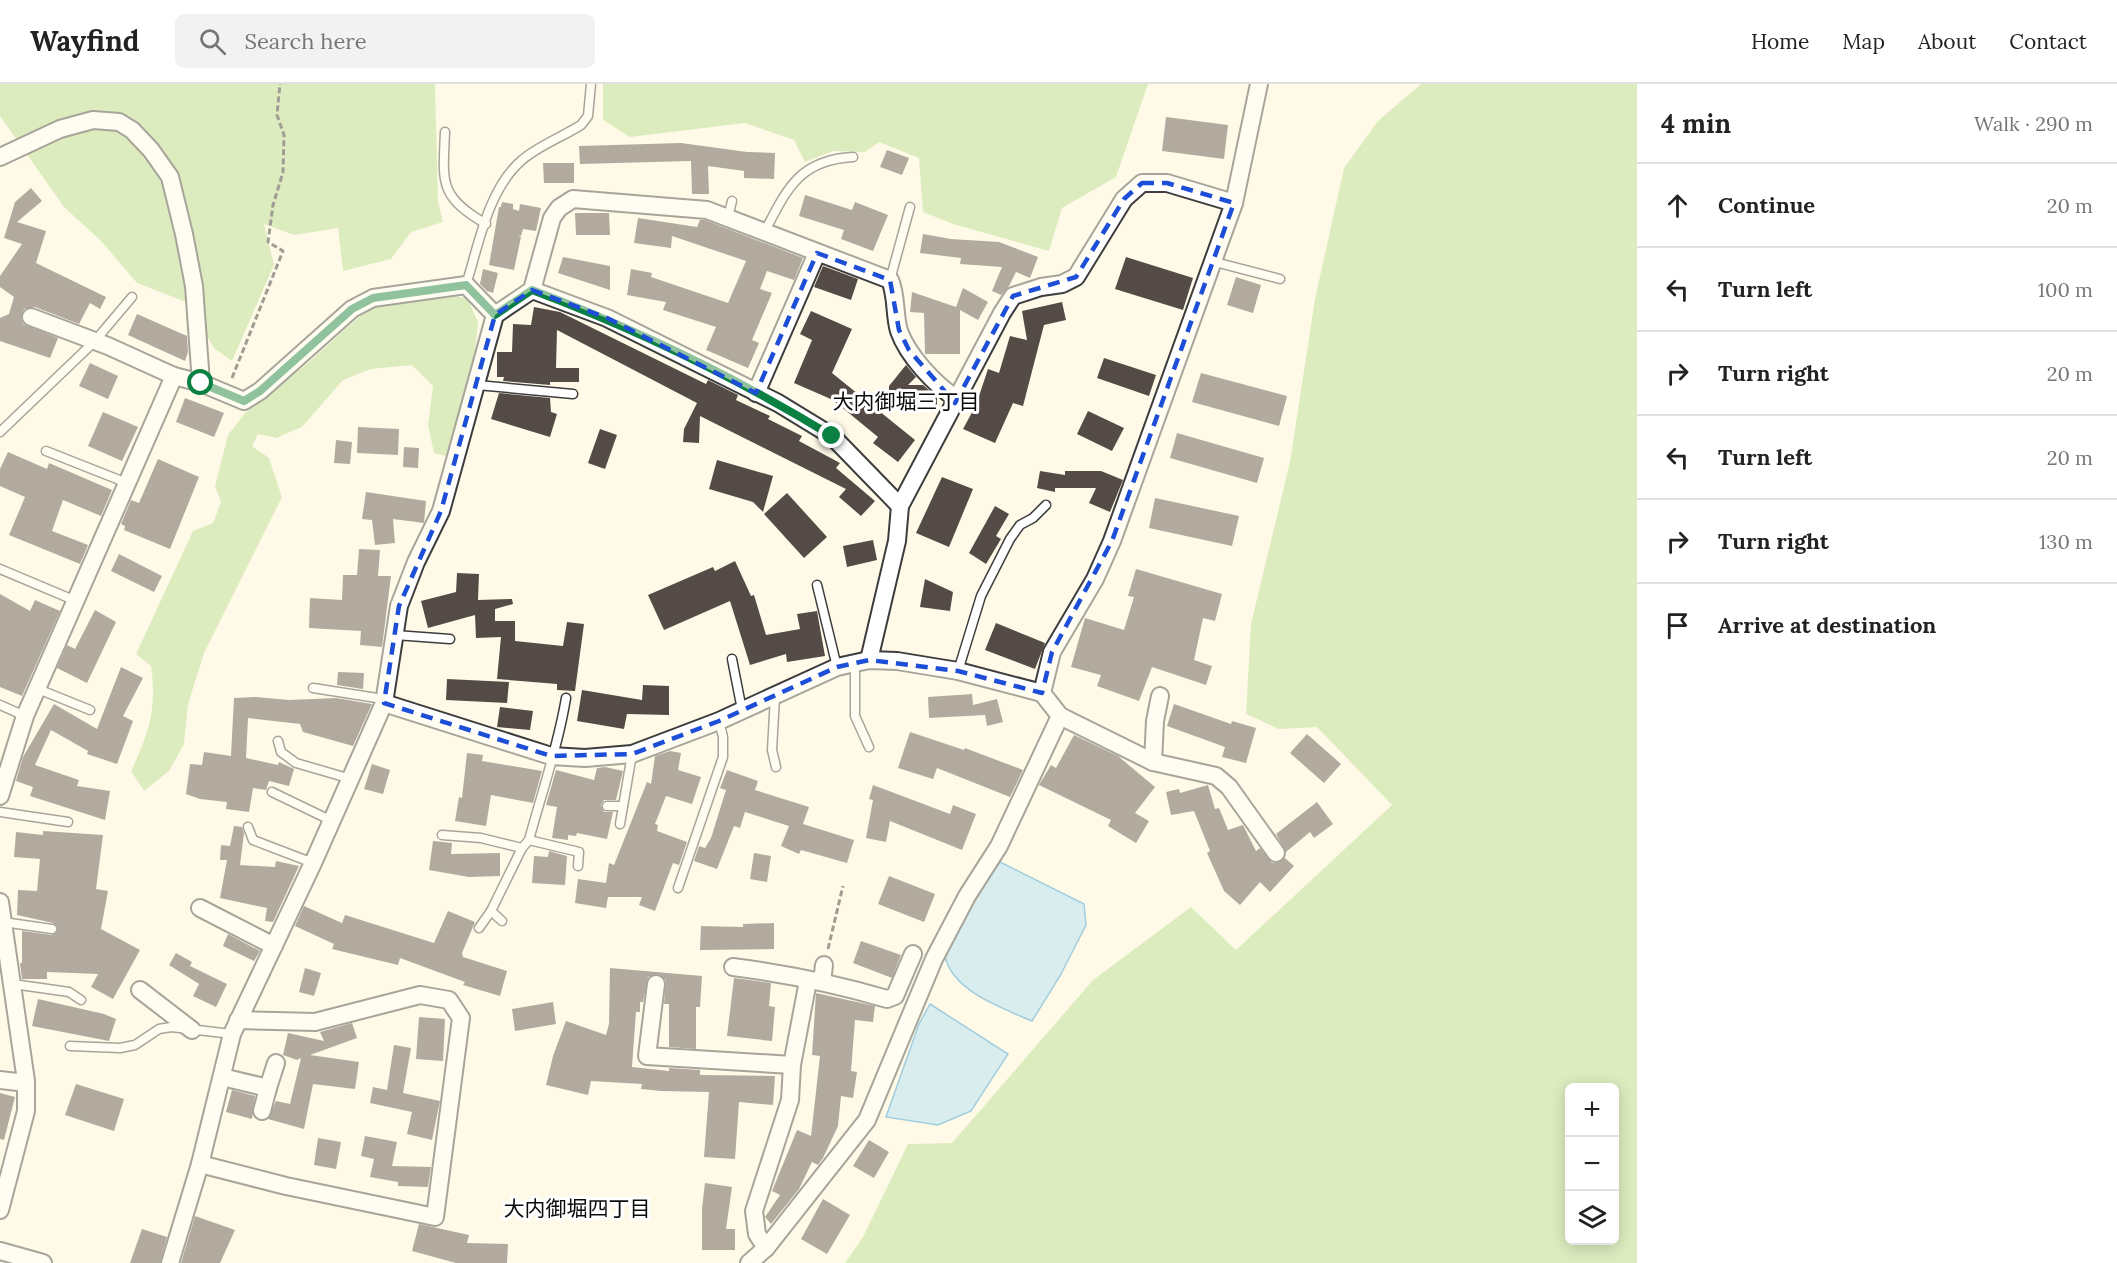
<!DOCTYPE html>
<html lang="en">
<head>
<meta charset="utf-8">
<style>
	:root { --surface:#fff; --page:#f2f2f2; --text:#222; --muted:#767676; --line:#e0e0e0 }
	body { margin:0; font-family:Lora,"Noto Sans JP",serif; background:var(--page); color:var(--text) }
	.controls { position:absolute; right:18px; bottom:18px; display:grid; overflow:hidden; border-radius:9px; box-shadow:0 3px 15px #0003 }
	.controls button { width:54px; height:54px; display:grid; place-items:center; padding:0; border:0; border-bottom:2px solid var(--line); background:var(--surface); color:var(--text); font:30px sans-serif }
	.stop { position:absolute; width:18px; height:18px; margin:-14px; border:4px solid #0b8043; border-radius:50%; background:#fff }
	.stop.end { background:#0b8043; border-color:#fff; box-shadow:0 2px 6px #0008 }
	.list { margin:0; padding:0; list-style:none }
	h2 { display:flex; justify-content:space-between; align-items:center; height:78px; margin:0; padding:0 24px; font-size:26px }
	h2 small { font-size:20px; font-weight:400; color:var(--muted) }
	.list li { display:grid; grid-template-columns:39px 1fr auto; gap:18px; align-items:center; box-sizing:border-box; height:84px; padding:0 24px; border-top:2px solid var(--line) }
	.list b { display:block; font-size:22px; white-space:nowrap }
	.list em { font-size:20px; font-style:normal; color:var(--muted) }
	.icon { flex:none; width:33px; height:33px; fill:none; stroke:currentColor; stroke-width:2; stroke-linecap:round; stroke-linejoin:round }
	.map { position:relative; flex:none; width:1637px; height:1179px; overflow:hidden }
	header { display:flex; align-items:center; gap:36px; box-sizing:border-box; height:84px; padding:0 30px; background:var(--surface); border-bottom:2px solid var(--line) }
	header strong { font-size:28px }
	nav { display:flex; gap:33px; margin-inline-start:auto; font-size:21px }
	.search { width:420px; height:54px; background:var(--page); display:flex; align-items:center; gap:15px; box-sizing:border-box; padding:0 21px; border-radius:9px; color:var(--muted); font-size:22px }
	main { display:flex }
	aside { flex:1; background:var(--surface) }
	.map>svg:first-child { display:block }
	.forest { fill:#b4dc8f; fill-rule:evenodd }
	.water { fill:#aadef9; stroke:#2d97d4; stroke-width:1.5 }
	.building { fill:#544b46 }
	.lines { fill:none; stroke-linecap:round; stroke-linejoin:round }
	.service-casing { stroke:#3d3d3d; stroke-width:11 }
	.minor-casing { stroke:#3d3d3d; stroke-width:20 }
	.path { stroke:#2c2c2c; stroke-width:3; stroke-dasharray:6 3; stroke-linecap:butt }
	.service { stroke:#fff; stroke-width:8 }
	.minor { stroke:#fff; stroke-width:16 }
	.route { stroke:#0b8043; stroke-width:8 }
	.marked { fill:none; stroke:#1d4ed8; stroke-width:4.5; stroke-dasharray:12 8; stroke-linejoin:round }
	.labels { text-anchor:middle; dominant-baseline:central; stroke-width:6; stroke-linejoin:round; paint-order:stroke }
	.neighbourhood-label { font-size:21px; fill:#0a0a0a; stroke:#fff }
</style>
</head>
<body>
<header>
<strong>Wayfind</strong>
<div class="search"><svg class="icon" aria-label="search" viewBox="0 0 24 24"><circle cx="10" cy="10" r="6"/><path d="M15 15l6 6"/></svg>Search here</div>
<nav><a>Home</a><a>Map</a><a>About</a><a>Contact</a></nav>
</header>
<main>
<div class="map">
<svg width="1637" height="1179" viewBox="0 0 1637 1179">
	<rect width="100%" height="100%" fill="#fffae8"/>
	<g class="forest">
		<polygon points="0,0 435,0 438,117 443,138 411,148 391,175 343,187 338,144 294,151 264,140 274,181 232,277 214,264 186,218 137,199 101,157 64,123 0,32"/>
		<polygon points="603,0 1148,0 1116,93 1062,124 1049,167 956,141 923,128 919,74 879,58 865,68 833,67 805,78 794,56 745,39 630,53 603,36"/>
		<path d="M1421 0H1637V1179H845L863 1153 908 1060 952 1059 1093 896 1191 823 1236 866 1392 721 1317 643 1279 645 1246 630 1251 540 1290 378 1315 215 1344 84 1378 37ZM1570 1004H1614V1156H1570Z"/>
		<path d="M447 211 467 214 478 238 475 269 446 372 434 369 428 341 433 302 412 281 371 285 343 296 302 343 276 354 258 350 252 362 269 374 282 413 204 569 188 620 184 660 169 687 144 707 131 687C149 649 157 625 151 582L136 570 193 447 213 439 221 418 215 402 228 351 245 329 309 278 370 223Z"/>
	</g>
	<g class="water">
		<path d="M1000 778 1084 820 1086 841 1060 892 1032 937C1002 924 954 908 945 873L978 803Z"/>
		<polygon points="930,920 1008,970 971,1027 938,1041 886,1033 919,940"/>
	</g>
	<g class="building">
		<polygon points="1166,33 1228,41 1224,75 1162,67"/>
		<polygon points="681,59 747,68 775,69 774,95 744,94 744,87 708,82 709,110 692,110 691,77 580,80 579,62"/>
		<polygon points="887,66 909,74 902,91 880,83"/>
		<polygon points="543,79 574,79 574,99 544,99"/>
		<polygon points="31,104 42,117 17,138 46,147 36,179 106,213 100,225 90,219 79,240 35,223 24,225 21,234 23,240 58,254 50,274 0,257 0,234 9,230 14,213 0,203 0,192 22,160 4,154 15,118"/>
		<polygon points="805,111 852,126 855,118 888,131 873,167 841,155 844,146 799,132"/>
		<polygon points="502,118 513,120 513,125 519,127 520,120 541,124 536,147 523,145 521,152 518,152 521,153 514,186 489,181 499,123 501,123"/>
		<polygon points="575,129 609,129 610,151 576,151"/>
		<polygon points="638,134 697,143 700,136 705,136 803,174 794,196 767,187 760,205 772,209 752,256 759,259 748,284 706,266 716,243 663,226 666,218 627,211 631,185 652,189 651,193 728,219 746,177 672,152 671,164 634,159"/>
		<polygon points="923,150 951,155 999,158 1038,173 1030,194 1016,188 1009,202 1001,211 992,207 1002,183 960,180 961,174 920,169"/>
		<polygon points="563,173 610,182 610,206 558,189"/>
		<polygon points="1126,173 1193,194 1183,226 1115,205"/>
		<polygon points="823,182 858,195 851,216 814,203"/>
		<polygon points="483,185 498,189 493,209 487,207 480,200"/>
		<polygon points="1236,193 1261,201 1253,229 1227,221"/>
		<polygon points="963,204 988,218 978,236 960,226 960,270 925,270 924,229 910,228 912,208 956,223"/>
		<polygon points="1062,218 1066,236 1044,241 1023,322 1013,319 995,359 963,345 976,321 988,285 999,289 1010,252 1027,256 1022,227"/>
		<polygon points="534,223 560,228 706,300 708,296 738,311 736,316 770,332 768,335 802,352 799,357 840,379 836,384 875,417 861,432 839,413 846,405 700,332 699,359 683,358 684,345 697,319 557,246 556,284 579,284 579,298 550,298 550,301 503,297 504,293 497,293 497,268 512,268 513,240 531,241"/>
		<polygon points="811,227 852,245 832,289 915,356 898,378 873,359 878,353 833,316 794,299 812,256 800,250"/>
		<polygon points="137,230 187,252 188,268 185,277 128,251"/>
		<polygon points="1104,274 1156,291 1149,312 1097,294"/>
		<polygon points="90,279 118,292 108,315 79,302"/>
		<polygon points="906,281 916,293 908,301 923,301 937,313 937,323 889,325 889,302"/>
		<polygon points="1201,289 1287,312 1279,342 1192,318"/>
		<polygon points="499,309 550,314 551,328 557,330 550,353 491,335"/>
		<polygon points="185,314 224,329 214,353 176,338"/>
		<polygon points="1088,327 1124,344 1112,367 1077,350"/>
		<polygon points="103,328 138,343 122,377 88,362"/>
		<polygon points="358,343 399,345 398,371 357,369"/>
		<polygon points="600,345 617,351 605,385 588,379"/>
		<polygon points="1177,349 1264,374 1257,399 1170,374"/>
		<polygon points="336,356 352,358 350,380 334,379"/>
		<polygon points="404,363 419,364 418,384 403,383"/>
		<polygon points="8,368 47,385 49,379 112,406 101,432 63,416 52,447 88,461 80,480 9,451 25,413 0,402 0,385"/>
		<polygon points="158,375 199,393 170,465 124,446 125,442 121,440 131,416 139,419"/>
		<polygon points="717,376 773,392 763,428 753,418 709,405"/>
		<polygon points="1040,387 1065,391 1065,387 1101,387 1123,396 1110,428 1089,419 1096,404 1055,404 1055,408 1037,404"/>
		<polygon points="942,393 973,405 949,463 916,449"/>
		<polygon points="366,408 426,417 424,439 393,435 395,459 375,461 372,436 362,435"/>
		<polygon points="787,409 827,453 804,474 764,430"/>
		<polygon points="1155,414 1239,432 1232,462 1149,444"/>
		<polygon points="995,422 1009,430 996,452 1001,455 986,480 969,469"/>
		<polygon points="873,456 877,476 847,483 843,462"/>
		<polygon points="359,465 380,466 378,492 391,492 382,563 360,561 361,547 309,544 310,514 342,516 343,491 357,491"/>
		<polygon points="119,470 162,492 154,508 111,487"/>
		<polygon points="735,477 751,512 754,511 766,551 800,545 797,530 817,527 825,572 787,578 786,570 750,581 730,517 664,546 648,511 713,483 715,487"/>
		<polygon points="1136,485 1222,510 1215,537 1203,534 1194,576 1212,582 1206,601 1152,583 1139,617 1097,602 1101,591 1071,583 1085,534 1124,546 1134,513 1128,512"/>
		<polygon points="457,489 479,490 478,516 512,515 513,520 495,525 495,537 515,537 515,557 563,562 567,538 584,540 575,607 557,606 557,600 497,595 501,553 476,554 475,531 428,544 421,517 456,508"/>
		<polygon points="925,495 953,508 950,527 920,523"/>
		<polygon points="0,510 30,527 35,516 60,527 22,612 0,603"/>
		<polygon points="95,526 116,538 87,599 57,584 67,561 75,565"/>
		<polygon points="996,539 1045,559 1035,585 985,566"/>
		<polygon points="121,583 143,594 123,632 133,637 117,680 87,670 88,667 51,646 35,681 79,696 77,702 110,707 105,736 30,712 33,703 16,697 23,673 54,620 97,645"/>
		<polygon points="338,588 364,589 363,605 337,601"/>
		<polygon points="447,595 509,598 507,619 446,616"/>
		<polygon points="643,601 669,602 669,631 627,630 624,645 577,637 582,606 642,616"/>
		<polygon points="972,610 973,621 997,615 1003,638 987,642 985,631 929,634 928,613"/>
		<polygon points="256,613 289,616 336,614 372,620 353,662 303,648 300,640 248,634 246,674 278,681 279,678 294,685 289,702 269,697 266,706 253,704 249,728 226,725 227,718 200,715 186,710 190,680 202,681 204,668 231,672 234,614"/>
		<polygon points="1174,620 1231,640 1232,637 1256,644 1246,679 1222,673 1225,663 1167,642"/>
		<polygon points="500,623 533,627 530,646 497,643"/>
		<polygon points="910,648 964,666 965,664 1023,686 1010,713 937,684 933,695 898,684"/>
		<polygon points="1307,650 1341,680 1324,699 1290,669"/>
		<polygon points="1074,651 1118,672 1155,703 1135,729 1149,737 1136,759 1108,742 1111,736 1039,701 1051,681 1056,684"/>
		<polygon points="670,667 681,669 678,686 701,693 692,720 666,712 655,740 658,741 657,747 687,758 679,781 673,779 655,827 639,821 642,813 608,813 606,824 575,819 578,795 606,799 609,779 614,781 647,698 651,700 655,672"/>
		<polygon points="467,669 483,671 482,677 542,687 533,719 491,711 486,742 455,737 459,713 462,714"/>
		<polygon points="372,680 390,686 383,710 364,705"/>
		<polygon points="605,683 623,687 616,716 604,716 601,721 604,728 613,728 607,755 577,749 576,752 568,751 568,756 552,754 557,723 546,721 556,686 594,696 597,684"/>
		<polygon points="727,686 758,697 755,706 809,723 803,740 854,756 847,779 801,766 799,770 781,762 789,742 745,728 740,744 734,742 717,785 694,777 699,762 705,764 711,754 726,706 720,704"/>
		<polygon points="873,701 950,730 953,721 976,730 962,766 890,737 886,758 866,754 873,716 869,715"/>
		<polygon points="1208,701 1215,725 1219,724 1228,746 1243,741 1256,767 1260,764 1272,779 1278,779 1285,774 1294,782 1270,808 1260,798 1240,821 1224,807 1207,769 1210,767 1194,727 1171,731 1166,708 1179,705 1180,709"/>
		<polygon points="1317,718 1333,740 1314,754 1310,748 1286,768 1276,750"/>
		<polygon points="234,742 242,743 244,749 240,781 275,783 276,777 299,782 273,838 265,837 267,824 220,814 227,776 220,776 221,761 230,762"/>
		<polygon points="43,747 103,751 96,805 108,807 101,845 140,866 113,915 91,903 98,890 47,888 47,895 22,895 20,879 22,879 22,847 52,851 58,846 53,839 17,831 18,806 37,807 40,775 14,773 16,748 43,751"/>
		<polygon points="433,757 452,759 451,770 500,769 500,792 469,793 429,786"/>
		<polygon points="549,767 567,772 565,801 532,799 534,772 548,773"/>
		<polygon points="754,769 771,772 767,798 750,795"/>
		<polygon points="889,792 935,810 924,838 878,820"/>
		<polygon points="304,822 342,839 345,831 434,859 448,827 475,838 462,869 463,873 507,887 500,912 463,901 465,898 400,874 398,881 332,865 334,860 295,842"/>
		<polygon points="774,839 774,865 700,866 701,842 743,843 743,840"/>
		<polygon points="228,850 260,867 254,877 223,862"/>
		<polygon points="861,857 901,871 892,894 853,879"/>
		<polygon points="176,869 192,878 190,882 227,900 216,923 193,912 199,900 169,881"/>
		<polygon points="305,884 321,889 314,912 299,908"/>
		<polygon points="610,884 702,892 700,923 696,923 696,965 669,963 669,920 664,920 666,896 658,890 648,893 643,918 640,918 640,928 636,928 632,983 669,987 669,984 700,986 700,991 775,992 773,1021 739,1018 735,1075 704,1073 709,1008 661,1007 641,1005 642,1000 591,997 588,1011 546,1001 553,972 566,937 606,951 609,940"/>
		<polygon points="734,894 771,899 769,922 775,923 772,957 727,952"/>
		<polygon points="816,909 875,922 873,938 855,936 851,987 857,988 853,1014 841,1012 838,1042 823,1074 818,1081 812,1078 799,1105 771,1140 765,1133 780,1111 772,1107 797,1046 811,1052 820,972 812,971"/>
		<polygon points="38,915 104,930 116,935 109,957 32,942"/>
		<polygon points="553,918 556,940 515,947 512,925"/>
		<polygon points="419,933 445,935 443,977 416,975"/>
		<polygon points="352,939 357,954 310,971 359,978 355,1005 313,1000 304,1045 268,1035 276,1017 290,1020 301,974 297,976 283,971 288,949 324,957 320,948"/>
		<polygon points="394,961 411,964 403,1009 440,1017 432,1056 407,1050 412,1028 370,1019 373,1003 387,1006"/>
		<polygon points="76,1000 124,1015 114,1047 65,1031"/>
		<polygon points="232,1006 255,1012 252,1035 226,1028"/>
		<polygon points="0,1009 15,1013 4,1056 0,1055"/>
		<polygon points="365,1052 397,1058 392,1082 431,1083 428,1103 398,1102 398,1098 370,1093 374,1075 361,1072"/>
		<polygon points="318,1054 341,1058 336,1085 314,1081"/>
		<polygon points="869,1056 889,1068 874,1094 853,1082"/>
		<polygon points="705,1099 732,1103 726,1145 735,1145 735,1166 702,1166 702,1124"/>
		<polygon points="823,1115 850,1131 827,1170 801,1155"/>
		<polygon points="195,1132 235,1146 220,1179 181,1179"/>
		<polygon points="419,1140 469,1151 467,1159 508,1160 507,1179 456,1179 412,1167"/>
		<polygon points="142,1145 167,1153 160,1179 130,1179"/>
	</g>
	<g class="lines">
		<defs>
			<g id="service">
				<path d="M445 48C443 98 438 112 486 140"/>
				<polyline points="728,133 732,117"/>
				<path d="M765 147C787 105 799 76 853 73"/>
				<polyline points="1215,178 1280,195"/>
				<polyline points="890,196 910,123"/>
				<path d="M466 201C479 160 488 105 522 76 538 62 562 53 581 41L588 32 591 0"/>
				<polyline points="477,301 573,310"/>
				<polyline points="0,348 94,258 132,213"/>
				<polyline points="46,367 127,399"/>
				<polyline points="0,485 76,517"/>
				<polyline points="817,501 837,583"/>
				<polyline points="395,551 450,555"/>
				<polyline points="732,575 742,626"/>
				<polyline points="855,579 855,632 869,663"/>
				<polyline points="958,587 981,512 1010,455 1020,441 1033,434 1046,421"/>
				<polyline points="313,604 377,614 384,619"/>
				<polyline points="38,605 90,626"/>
				<polyline points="775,613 772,666 776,683"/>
				<polyline points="0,621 25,632"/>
				<polyline points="278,657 281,668 296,679 351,695"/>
				<polyline points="272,708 332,737"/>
				<polyline points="607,722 623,722"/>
				<polyline points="0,728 68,738"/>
				<polyline points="620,740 632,670"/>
				<polyline points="248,743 253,756 313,779"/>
				<polyline points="442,751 481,754 522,764"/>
				<polyline points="529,756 579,768 578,782"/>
				<polyline points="678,804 723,673 723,653 719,637"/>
				<polyline points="491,827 502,837"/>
				<polyline points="3,838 52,845"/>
				<path d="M479 844 491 827 522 764 529 756C542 708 558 662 566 614"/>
				<polyline points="13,900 69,908 81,916"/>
				<polyline points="70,962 120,964 135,961 159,945 171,943 232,950"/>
			</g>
			<g id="minor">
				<polyline points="0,73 60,45 93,36 119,38 132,46 151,66 170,93 184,150 194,202 201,299"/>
				<polyline points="532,206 607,234 778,319 832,352 900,422"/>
				<polyline points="31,233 108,262 174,292 201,299 244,317 260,307 352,225 373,214 466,201 495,231"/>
				<polyline points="756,309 817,169"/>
				<polyline points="869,576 897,457 900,422 1002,229 1013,212 1041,203 1062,200 1076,193 1124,115 1142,99 1167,99 1234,119"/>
				<polyline points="1042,609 1052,568 1095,495 1112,457 1234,119 1259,0"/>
				<polyline points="384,619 551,672 585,674 632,670 719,637 837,583 869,576 897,577 958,587 1042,609 1060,632 999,762 967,812 934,875 867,1036 766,1164 749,1179"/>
				<polyline points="1060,632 1153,678 1216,692 1229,703 1276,769"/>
				<polyline points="1153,678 1155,637 1160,612"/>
				<polyline points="0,712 25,632 174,292"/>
				<polyline points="0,818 26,997 26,1027 0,1126"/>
				<polyline points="200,824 274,862"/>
				<path d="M733 883C787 890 836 900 887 915L895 912 913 870"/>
				<polyline points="822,898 824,881"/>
				<polyline points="656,900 647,972 792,981"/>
				<polyline points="140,906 192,946"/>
				<polyline points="222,993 268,1004 276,979"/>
				<polyline points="0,996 26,999"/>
				<polyline points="262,1027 268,1004"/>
				<polyline points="200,1080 286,1102 435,1133 461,934 449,916 420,911 315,938 238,936"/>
				<polyline points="766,1164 757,1150 754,1127 790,1016 792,981 808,897"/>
				<polyline points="0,1167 43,1179"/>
				<path d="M170 1179 200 1080 232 950 313 779 384 619 399 522 416 478 441 427 495 231 532 206 552 134 559 124 573 115 707 126 890 196C897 212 894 230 899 247 908 272 935 301 957 315"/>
			</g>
		</defs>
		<use href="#service" class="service-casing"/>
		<use href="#minor" class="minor-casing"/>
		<g class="path">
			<polyline points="232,294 283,167 268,158 273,121 283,88 284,51 277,31 280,0"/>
			<polyline points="828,865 843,802"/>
		</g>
		<use href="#service" class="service"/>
		<use href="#minor" class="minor"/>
	</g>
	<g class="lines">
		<path class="route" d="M201 299 244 317 260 307 352 225 373 214 466 201 495 231 532 206C636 245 737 294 832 352"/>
	</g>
	<path d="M0 0H1637V1179H0ZM1142 99H1167L1234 119 1112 457 1052 568 1042 609 958 587 869 576 837 583 719 637 632 670 551 672 384 619 399 522 441 427 495 231 532 206 607 234 756 309 817 169 890 196 899 246 909 266 955 319 1013 212 1076 193 1124 115Z" fill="#fffae8" fill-opacity=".55" fill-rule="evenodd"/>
	<path class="marked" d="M1142 99H1167L1234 119 1112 457 1052 568 1042 609 958 587 869 576 837 583 719 637 632 670 551 672 384 619 399 522 441 427 495 231 532 206 607 234 756 309 817 169 890 196 899 246 909 266 955 319 1013 212 1076 193 1124 115Z"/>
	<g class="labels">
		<g class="neighbourhood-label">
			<text x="906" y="317">大内御堀三丁目</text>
			<text x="577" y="1124">大内御堀四丁目</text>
		</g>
	</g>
</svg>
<div class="controls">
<button>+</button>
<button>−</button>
<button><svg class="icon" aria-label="layers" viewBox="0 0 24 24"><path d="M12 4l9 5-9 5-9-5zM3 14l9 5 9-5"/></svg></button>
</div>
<div class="stop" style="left:201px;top:299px"></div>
<div class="stop end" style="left:832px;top:352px"></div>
</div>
<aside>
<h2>4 min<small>Walk · 290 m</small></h2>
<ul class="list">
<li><svg class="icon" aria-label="ahead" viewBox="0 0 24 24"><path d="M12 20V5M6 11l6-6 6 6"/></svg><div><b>Continue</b></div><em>20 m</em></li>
<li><svg class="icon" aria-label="left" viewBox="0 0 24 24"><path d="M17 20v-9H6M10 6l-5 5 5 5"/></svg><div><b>Turn left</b></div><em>100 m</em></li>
<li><svg class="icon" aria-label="right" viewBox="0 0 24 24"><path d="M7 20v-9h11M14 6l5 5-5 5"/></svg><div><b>Turn right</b></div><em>20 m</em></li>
<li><svg class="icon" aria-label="left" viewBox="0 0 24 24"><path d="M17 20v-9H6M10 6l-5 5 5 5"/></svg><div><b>Turn left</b></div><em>20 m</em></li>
<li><svg class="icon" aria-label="right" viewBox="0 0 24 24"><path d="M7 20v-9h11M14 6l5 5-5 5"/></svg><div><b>Turn right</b></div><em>130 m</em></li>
<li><svg class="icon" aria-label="arrive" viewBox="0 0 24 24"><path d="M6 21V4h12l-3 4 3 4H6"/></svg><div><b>Arrive at destination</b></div></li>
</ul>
</aside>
</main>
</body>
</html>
